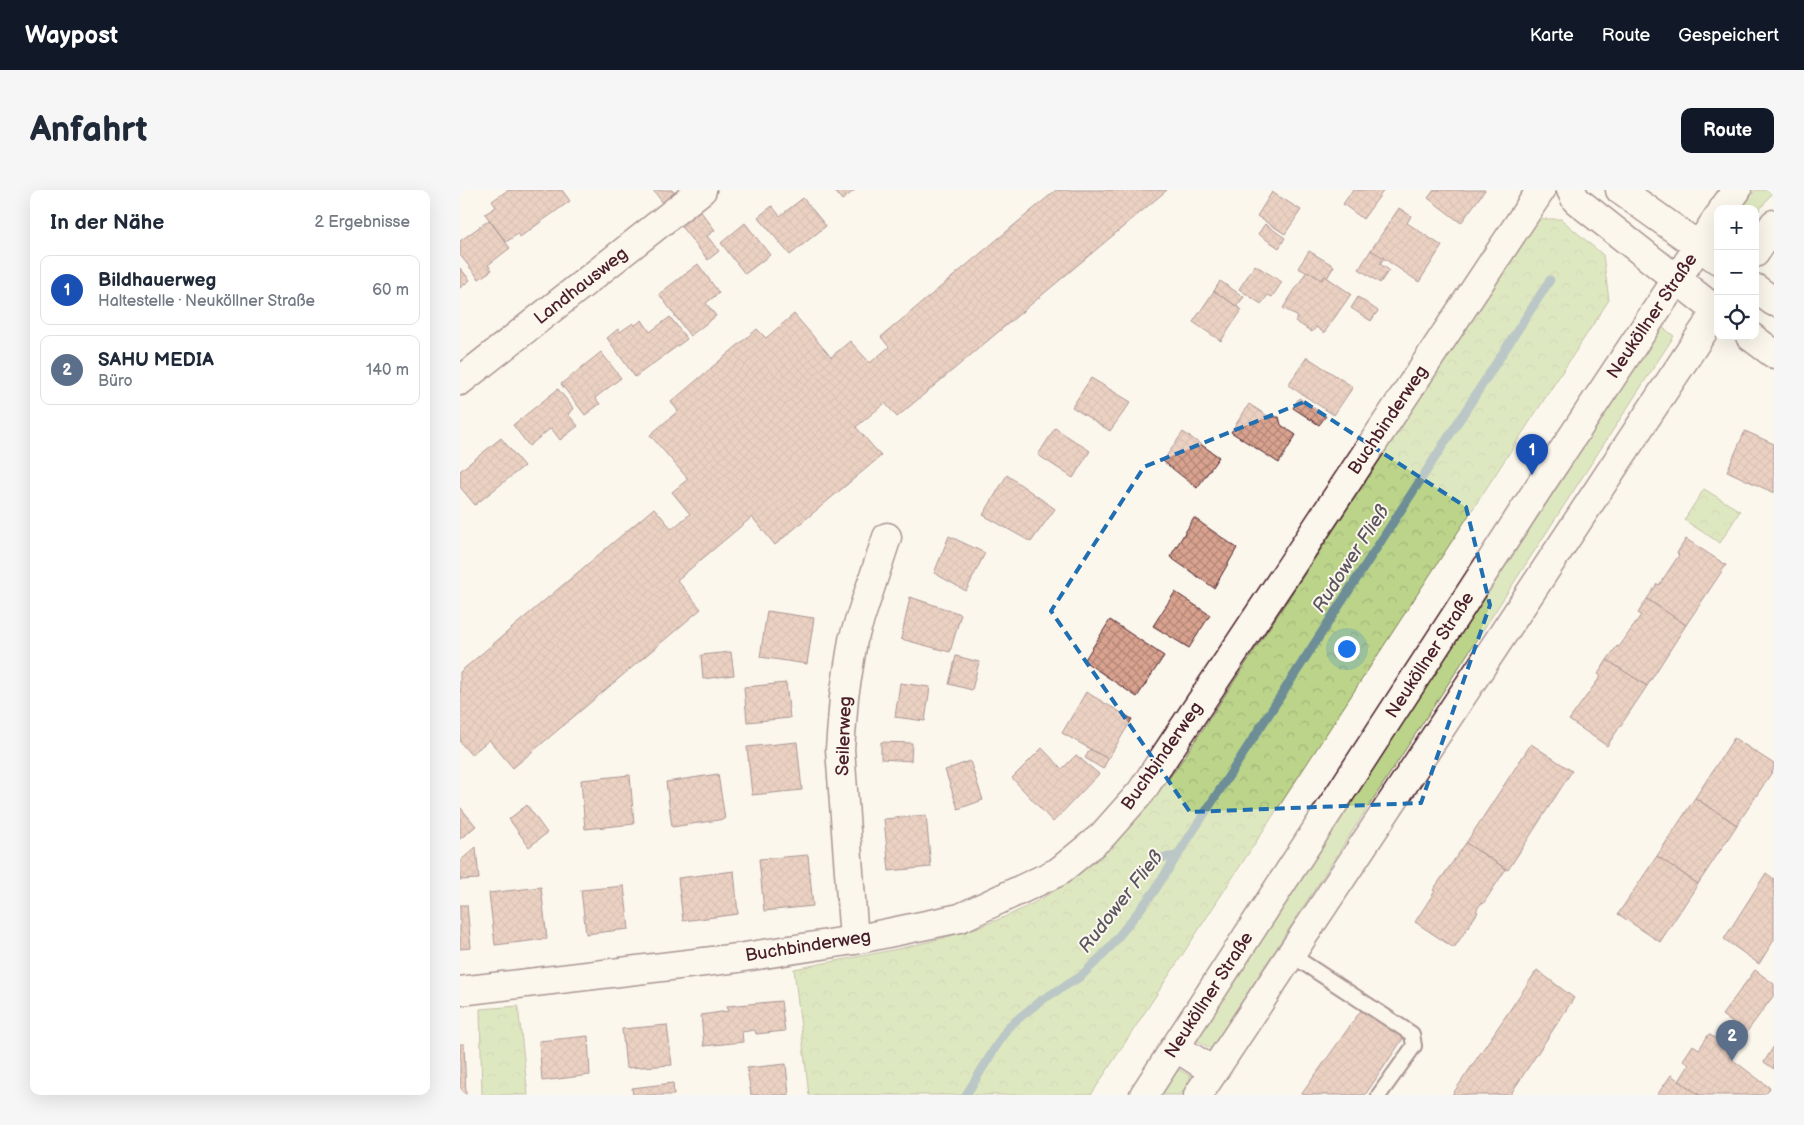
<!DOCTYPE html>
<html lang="de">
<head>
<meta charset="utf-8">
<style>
	:root { --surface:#fff; --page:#f6f6f7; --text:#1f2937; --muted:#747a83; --line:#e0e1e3; --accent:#111827 }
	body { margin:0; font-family:"Balsamiq Sans",sans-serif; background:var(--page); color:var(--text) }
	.controls { position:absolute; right:15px; top:15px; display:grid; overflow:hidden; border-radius:10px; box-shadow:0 5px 20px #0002 }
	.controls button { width:45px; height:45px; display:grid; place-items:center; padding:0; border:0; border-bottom:1px solid var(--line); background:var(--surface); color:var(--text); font:25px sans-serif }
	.you { position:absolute; left:886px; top:458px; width:18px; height:18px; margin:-12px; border:4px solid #fff; border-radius:50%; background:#1a73e8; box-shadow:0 0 0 8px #1a73e833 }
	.badge { display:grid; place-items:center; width:32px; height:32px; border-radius:50%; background:var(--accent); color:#fff; font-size:16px; font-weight:700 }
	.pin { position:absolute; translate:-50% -41px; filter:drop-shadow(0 1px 2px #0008) }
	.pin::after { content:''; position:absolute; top:26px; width:18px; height:15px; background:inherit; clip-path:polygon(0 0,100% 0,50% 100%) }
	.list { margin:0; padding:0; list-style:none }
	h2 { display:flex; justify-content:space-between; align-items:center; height:65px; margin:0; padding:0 20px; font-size:21px }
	h2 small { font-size:16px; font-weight:400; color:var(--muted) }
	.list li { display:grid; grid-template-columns:32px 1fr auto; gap:15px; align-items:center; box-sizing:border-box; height:70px; margin:0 10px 10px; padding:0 10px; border:1px solid var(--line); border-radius:10px }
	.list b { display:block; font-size:19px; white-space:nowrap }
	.list p { margin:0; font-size:16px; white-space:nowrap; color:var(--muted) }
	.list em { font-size:16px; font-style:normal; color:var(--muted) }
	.icon { flex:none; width:28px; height:28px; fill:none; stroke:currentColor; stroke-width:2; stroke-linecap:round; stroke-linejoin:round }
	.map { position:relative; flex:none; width:1314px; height:905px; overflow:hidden; border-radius:10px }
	header { display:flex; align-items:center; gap:30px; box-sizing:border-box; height:70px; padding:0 25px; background:var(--accent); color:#fff }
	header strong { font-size:24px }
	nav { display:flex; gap:28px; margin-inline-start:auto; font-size:18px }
	.intro { display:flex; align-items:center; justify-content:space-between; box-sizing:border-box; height:120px; padding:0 30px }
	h1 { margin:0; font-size:35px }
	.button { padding:12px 22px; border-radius:10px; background:var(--accent); color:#fff; font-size:18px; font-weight:700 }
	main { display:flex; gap:30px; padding:0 30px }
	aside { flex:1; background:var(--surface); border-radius:10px; box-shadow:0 5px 20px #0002 }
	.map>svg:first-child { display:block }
	.grass { fill:#bbd48a; stroke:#827a5a }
	.park { fill:url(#park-crowns); stroke:#827a5a }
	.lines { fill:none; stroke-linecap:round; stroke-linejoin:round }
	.stream { stroke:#6d8d97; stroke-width:9 }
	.building { fill:url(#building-cross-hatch); stroke:#4a1f2b }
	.lane-casing { stroke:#4a1f2b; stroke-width:18 }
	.street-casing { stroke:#4a1f2b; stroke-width:31 }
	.secondary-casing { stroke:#4a1f2b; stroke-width:31 }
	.lane { stroke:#fbf7ec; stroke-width:14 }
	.street { stroke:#fbf7ec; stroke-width:28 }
	.secondary { stroke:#fbf7ec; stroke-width:28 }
	.marked { fill:none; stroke:#1f6fb2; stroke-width:4; stroke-dasharray:10 6; stroke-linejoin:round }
	.labels { text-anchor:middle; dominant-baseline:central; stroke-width:4; stroke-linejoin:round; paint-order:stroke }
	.street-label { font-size:18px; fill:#4a1f2b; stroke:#fbf7ec }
	.water-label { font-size:19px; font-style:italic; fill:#5c5661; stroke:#fbf7ec }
</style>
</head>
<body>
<header>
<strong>Waypost</strong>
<nav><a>Karte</a><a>Route</a><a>Gespeichert</a></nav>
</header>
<div class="intro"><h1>Anfahrt</h1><a class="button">Route</a></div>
<main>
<aside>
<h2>In der Nähe<small>2 Ergebnisse</small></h2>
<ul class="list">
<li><span class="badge" style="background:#1a4fb4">1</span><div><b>Bildhauerweg</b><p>Haltestelle · Neuköllner Straße</p></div><em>60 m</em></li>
<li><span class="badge" style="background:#5c6f8a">2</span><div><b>SAHU MEDIA</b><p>Büro</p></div><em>140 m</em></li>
</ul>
</aside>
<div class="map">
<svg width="1314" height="905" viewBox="0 0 1314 905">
	<defs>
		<pattern id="park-crowns" width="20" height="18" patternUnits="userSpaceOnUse" patternTransform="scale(1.25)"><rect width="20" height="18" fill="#bbd48a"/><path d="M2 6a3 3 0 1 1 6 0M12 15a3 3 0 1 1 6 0" fill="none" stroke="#a2b677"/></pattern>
		<pattern id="building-cross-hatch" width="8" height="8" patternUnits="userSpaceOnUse" patternTransform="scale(1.25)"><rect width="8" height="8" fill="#d9a38f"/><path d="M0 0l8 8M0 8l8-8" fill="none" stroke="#b28475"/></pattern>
	</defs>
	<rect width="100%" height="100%" fill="#fbf7ec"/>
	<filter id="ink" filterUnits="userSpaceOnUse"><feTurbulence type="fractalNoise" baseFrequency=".02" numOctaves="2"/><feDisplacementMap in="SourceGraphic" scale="10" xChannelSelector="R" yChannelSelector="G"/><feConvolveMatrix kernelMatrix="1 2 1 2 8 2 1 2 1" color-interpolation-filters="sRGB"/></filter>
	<g filter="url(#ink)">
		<g class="grass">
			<polygon points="1295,0 1314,0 1295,26 1295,19 1281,19"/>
			<polygon points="1202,137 1214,146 751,859 736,850"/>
			<polygon points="720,880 730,886 730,891 721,905 700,905 716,882"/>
		</g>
		<g class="park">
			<path d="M1080 26 1084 29H1101L1143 65 1149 110 631 905H349L334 779C423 761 520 750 597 699 649 665 690 616 725 566Z"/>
			<polygon points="1244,299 1280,321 1260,353 1224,330"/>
			<polygon points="58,816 68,905 22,905 20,819"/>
		</g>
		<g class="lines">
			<g class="stream">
				<polyline points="697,668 718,666"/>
				<polyline points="506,905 548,837 580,811 620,787 647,761 693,703 1090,90"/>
			</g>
		</g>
		<g class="building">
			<polygon points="48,0 102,0 110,11 60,47 58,44 46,52 25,24 36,17 32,11"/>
			<polygon points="193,0 212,0 215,4 203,13"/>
			<polygon points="374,0 395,0 382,10"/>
			<polygon points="596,0 707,0 437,227 425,213 396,237 421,266 315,355 292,327 217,390 241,419 53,578 29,550 11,565 0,552 0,482 194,318 212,339 230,324 212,302 228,289 190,245 218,221 211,212 297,139 306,148 334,124 371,167 390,151 410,173 429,157 421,147"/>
			<polygon points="893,0 924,0 903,29 883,14"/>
			<polygon points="974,0 1025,0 1001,33 968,8"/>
			<polygon points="812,2 841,20 825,44 797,26"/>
			<polygon points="343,8 366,36 330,65 298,27 312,16 320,26"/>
			<polygon points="238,18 255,40 247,46 259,61 248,70 219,34"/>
			<polygon points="939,18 951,26 947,33 982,56 959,92 911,60"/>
			<polygon points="29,30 50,58 28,75 32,80 19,89 0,65 0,51"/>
			<polygon points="285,33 310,65 285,84 261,53"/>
			<polygon points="805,34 825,48 819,58 798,44"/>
			<polygon points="911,60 924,68 920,74 929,80 920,93 899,79"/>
			<polygon points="849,61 874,76 867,88 865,86 862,90 838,78"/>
			<polygon points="238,74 259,103 246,113 256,126 230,146 199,104"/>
			<polygon points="795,75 822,92 812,107 808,105 801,114 779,99"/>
			<polygon points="0,78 10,90 0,98"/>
			<polygon points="847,81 862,90 865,86 891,104 864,143 856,137 852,142 835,131 838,127 823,118"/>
			<polygon points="760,91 784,107 776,117 754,101"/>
			<polygon points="754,101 782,120 761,151 733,132"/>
			<polygon points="898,107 918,121 911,131 891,118"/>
			<polygon points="210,127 227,149 175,187 147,148 158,139 160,142 173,133 174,136 182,130 190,142"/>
			<polygon points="141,162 161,188 135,208 140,214 125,225 101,194"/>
			<polygon points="847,167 893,197 874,225 828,195"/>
			<polygon points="631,188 671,212 650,241 612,217"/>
			<polygon points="98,199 114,219 108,224 118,236 100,250 91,238 69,256 53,235"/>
			<polygon points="839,208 866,226 859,235 833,218"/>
			<polygon points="789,214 809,227 819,227 821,235 836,245 819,273 771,242"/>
			<polygon points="595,238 630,261 613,288 578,265"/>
			<polygon points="1285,241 1314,254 1314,303 1267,281"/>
			<polygon points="723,242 759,267 737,298 703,271"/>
			<polygon points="41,248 64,276 15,315 0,297 0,281"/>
			<polygon points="547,285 595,319 571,352 523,325"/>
			<polygon points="734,328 777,358 754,398 710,367"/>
			<polygon points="489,346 525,363 506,401 474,383"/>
			<polygon points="1226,349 1266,375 1226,435 1187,409 1197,394 1199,395 1219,365 1217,363"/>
			<polygon points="715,402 750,425 729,458 693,436"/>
			<polygon points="450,407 501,424 490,462 441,449"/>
			<polygon points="1187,409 1226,435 1187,496 1147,470 1157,456 1159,457 1181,425 1178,423"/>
			<polygon points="307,421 354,428 347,474 300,467"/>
			<polygon points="650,430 704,466 677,507 624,471"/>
			<polygon points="271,462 274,485 243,489 241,465"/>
			<polygon points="496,466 519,472 512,500 489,494"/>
			<polygon points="1147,470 1187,496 1147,556 1109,530 1141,486 1138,484"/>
			<polygon points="326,493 330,528 287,532 284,497"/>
			<polygon points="440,493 470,497 465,531 435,527"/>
			<polygon points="626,502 672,529 648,569 602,543"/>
			<polygon points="1274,548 1314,574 1314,579 1277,635 1235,608"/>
			<polygon points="337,552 342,600 292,605 287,557"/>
			<polygon points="421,552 452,553 451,571 421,569"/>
			<polygon points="1071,554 1112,581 1048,680 1006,653"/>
			<polygon points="582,558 602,579 616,565 639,584 593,632 552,588"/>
			<polygon points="630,559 648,569 643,579 625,568"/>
			<polygon points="510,571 523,610 498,619 485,580"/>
			<polygon points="258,584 265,629 212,637 206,592"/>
			<polygon points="170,585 174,634 125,639 121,590"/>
			<polygon points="1235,608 1277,635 1238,694 1197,666"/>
			<polygon points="67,615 87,643 69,657 49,629"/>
			<polygon points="0,617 16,636 0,649"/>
			<polygon points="466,625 471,677 429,681 424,629"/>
			<polygon points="1006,653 1046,679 1023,714 1021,713 1016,721 1018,722 994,758 955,732 975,701 973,700"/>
			<polygon points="16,657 19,689 0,690 0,671"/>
			<polygon points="348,665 353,716 304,721 299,669"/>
			<polygon points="1197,666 1238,694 1200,752 1158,724"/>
			<polygon points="274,681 278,724 223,731 218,688"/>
			<polygon points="1306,683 1314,689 1314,750 1299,774 1264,749"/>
			<polygon points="164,696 169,739 126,744 121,700"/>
			<polygon points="81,697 87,749 35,755 29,703"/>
			<polygon points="0,715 7,715 11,758 0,759"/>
			<polygon points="1077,780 1114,808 1050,905 992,905"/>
			<polygon points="1295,780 1314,794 1314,805 1286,843 1262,825"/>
			<polygon points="321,811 325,841 296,844 295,840 282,842 283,852 244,856 241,825 268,821 267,816"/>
			<polygon points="902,819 944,847 905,905 841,905"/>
			<polygon points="207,835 212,875 166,878 162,839"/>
			<polygon points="1249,844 1262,853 1260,856 1264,859 1268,853 1276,858 1269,867 1310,898 1306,905 1240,905 1219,891 1229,875 1223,870 1233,855 1239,859"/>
			<polygon points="128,846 130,885 82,891 79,851"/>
			<polygon points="0,854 4,854 6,905 0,905"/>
			<polygon points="1314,856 1314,879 1304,872"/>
			<polygon points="326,874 329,905 291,905 287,878"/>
			<polygon points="1211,885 1219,891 1240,905 1197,905"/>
			<polygon points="213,893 214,905 173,905 172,898"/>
		</g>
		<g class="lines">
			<defs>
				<polyline id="lane" points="830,764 952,844 954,856 919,905"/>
				<g id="street">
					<polyline points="1111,0 1116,10 1258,122"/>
					<polyline points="1160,0 1258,70"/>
					<polyline points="1295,98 1314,112"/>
					<polyline points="1290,146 1314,164"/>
					<polyline points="0,191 242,0"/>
					<polyline points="394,750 380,559 384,507 393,450 427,347"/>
					<polyline points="0,801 278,768 394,750 500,728 598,682 642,646 681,602 1081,0"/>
				</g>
				<g id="secondary">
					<polyline points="1263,19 1277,0"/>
					<polyline points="1295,63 1314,34"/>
					<polyline points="715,857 753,881"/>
					<polyline points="684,905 1083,291 1258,27"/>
					<polyline points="738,905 1258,119"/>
				</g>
			</defs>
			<use href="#lane" class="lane-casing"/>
			<use href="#street" class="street-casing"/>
			<use href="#secondary" class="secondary-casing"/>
			<use href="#lane" class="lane"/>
			<use href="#street" class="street"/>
			<use href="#secondary" class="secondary"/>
		</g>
	</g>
	<path d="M0 0H1314V905H0ZM844 212 1006 317 1030 415 961 613 730 622 591 421 684 277Z" fill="#fbf7ec" fill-opacity=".55" fill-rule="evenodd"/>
	<path class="marked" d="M844 212 1006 317 1030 415 961 613 730 622 591 421 684 277Z"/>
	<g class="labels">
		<g class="street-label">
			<text transform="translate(121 96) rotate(-38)">Landhausweg</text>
			<text transform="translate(1192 126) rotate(-56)">Neuköllner Straße</text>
			<text transform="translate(928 230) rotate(-56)">Buchbinderweg</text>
			<text transform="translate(970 465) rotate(-57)">Neuköllner Straße</text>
			<text transform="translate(384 546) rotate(-88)">Seilerweg</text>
			<text transform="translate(702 566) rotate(-55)">Buchbinderweg</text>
			<text transform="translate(348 756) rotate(-9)">Buchbinderweg</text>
			<text transform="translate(749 805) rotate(-57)">Neuköllner Straße</text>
		</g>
		<g class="water-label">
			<text transform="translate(891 369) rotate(-57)">Rudower Fließ</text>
			<text transform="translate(661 712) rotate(-52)">Rudower Fließ</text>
		</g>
	</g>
</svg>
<div class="controls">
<button>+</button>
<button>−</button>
<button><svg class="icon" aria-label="locate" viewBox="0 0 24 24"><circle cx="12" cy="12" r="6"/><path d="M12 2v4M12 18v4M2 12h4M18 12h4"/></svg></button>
</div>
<div class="you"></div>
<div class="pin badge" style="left:1072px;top:285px;background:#1a4fb4">1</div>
<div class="pin badge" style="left:1272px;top:871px;background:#5c6f8a">2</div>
</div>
</main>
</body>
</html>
